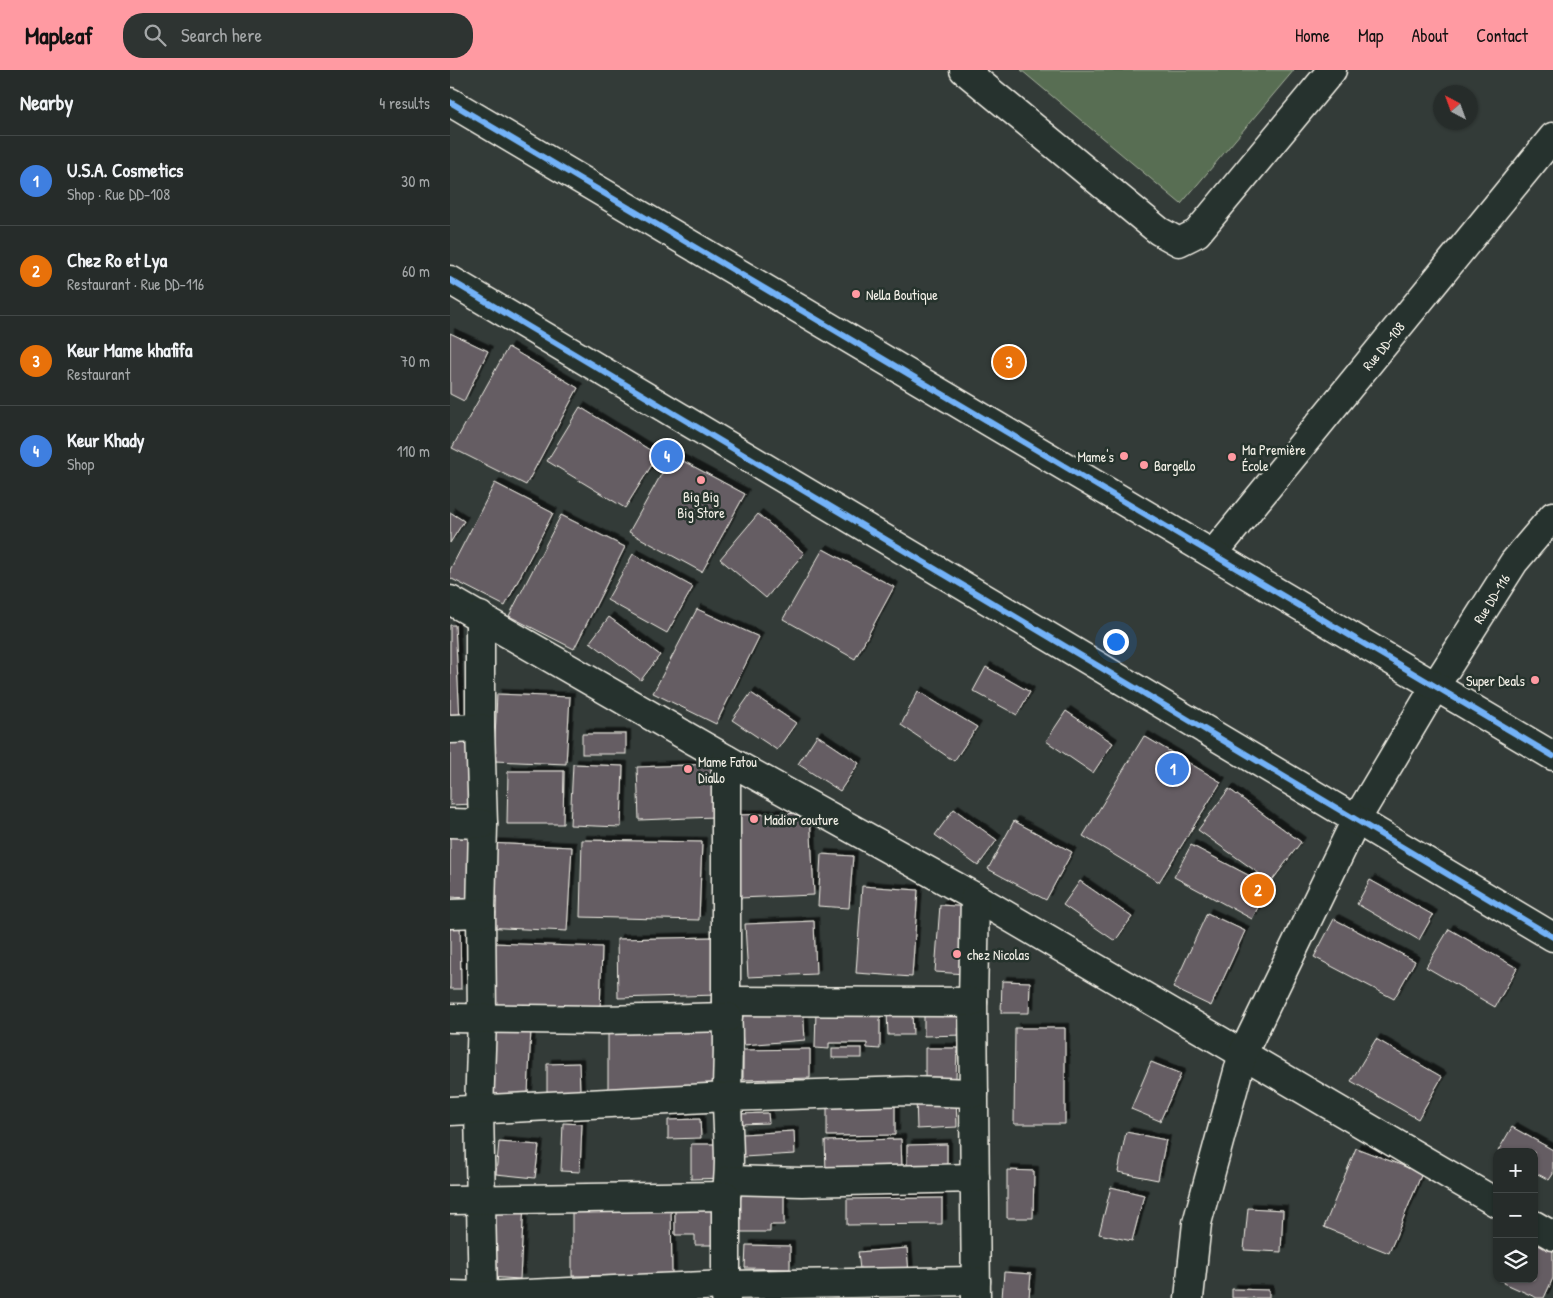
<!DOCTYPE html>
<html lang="en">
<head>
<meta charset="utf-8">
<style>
	:root { --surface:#262c2a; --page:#2e3432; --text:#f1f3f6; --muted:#a4a7a8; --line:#424847; --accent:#ff9aa2 }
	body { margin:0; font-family:"Patrick Hand",sans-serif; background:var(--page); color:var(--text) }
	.controls { position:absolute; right:15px; bottom:15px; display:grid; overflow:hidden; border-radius:10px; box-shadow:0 1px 4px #0004 }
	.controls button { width:45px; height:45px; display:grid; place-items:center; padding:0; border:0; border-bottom:1px solid var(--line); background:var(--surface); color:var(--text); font:25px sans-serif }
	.compass { position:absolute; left:983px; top:15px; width:45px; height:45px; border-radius:50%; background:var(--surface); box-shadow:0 1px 4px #0004; rotate:319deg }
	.you { position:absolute; left:665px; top:571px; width:18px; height:18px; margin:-12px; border:4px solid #fff; border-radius:50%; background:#1a73e8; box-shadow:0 0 0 8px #1a73e833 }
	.badge { display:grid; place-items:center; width:32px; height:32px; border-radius:50%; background:var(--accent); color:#fff; font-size:16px; font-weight:700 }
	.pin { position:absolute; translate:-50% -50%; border:2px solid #fff; box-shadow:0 1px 5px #0006 }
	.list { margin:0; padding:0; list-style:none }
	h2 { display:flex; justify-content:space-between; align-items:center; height:65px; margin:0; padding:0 20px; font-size:21px }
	h2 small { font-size:16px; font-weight:400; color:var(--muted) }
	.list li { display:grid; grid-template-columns:32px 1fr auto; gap:15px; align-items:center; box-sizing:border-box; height:90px; padding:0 20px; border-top:1px solid var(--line) }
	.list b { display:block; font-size:19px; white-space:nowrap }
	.list p { margin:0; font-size:16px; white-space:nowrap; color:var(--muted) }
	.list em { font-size:16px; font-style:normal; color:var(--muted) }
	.icon { flex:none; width:28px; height:28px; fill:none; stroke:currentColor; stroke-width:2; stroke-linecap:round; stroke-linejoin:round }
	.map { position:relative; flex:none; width:1103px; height:1228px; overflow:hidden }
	header { display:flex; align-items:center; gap:30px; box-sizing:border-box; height:70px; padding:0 25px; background:var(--accent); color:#111 }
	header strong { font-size:24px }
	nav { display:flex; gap:28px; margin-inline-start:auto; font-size:18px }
	.search { width:350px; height:45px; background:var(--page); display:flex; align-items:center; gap:12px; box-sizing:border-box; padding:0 18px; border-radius:20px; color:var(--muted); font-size:19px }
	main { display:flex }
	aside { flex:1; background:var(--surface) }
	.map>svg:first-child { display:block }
	.green { fill:#586e52; stroke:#a6b09d }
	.building { fill:#655d64; stroke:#f4f1e8; filter:url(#shadow) }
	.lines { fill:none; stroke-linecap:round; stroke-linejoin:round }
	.minor-casing { stroke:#f4f1e8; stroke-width:31 }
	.tertiary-casing { stroke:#f4f1e8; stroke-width:31 }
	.minor { stroke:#26332d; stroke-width:28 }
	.tertiary { stroke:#26332d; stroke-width:28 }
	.cycleway-casing { stroke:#26332d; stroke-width:9 }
	.cycleway { stroke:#73b2f8; stroke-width:6 }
	.poi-dot { fill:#ff9aa2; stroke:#26332d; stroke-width:2 }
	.labels { text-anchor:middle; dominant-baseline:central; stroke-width:5; stroke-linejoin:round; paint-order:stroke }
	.poi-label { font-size:14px; fill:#f4f1e8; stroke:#26332d; text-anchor:start }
	.street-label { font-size:14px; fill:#f4f1e8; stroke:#26332d }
</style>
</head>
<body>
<header>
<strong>Mapleaf</strong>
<div class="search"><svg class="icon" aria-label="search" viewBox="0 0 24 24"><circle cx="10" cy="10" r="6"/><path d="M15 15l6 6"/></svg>Search here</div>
<nav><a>Home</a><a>Map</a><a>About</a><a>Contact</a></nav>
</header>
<main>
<aside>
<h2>Nearby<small>4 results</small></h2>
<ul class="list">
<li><span class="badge" style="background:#3f7fe0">1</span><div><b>U.S.A. Cosmetics</b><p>Shop · Rue DD-108</p></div><em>30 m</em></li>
<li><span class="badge" style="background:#e8710a">2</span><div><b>Chez Ro et Lya</b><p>Restaurant · Rue DD-116</p></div><em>60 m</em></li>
<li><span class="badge" style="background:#e8710a">3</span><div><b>Keur Mame khafifa</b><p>Restaurant</p></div><em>70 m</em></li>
<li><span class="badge" style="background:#3f7fe0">4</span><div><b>Keur Khady</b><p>Shop</p></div><em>110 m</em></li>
</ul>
</aside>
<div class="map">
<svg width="1103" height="1228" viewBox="0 0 1103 1228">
	<defs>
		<filter id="shadow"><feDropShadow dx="4.5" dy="-4.5" stdDeviation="0" flood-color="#0009"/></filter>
	</defs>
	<rect width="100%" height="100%" fill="#333b38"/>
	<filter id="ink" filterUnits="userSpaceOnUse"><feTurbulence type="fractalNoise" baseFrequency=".02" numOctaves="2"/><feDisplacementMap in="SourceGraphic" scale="10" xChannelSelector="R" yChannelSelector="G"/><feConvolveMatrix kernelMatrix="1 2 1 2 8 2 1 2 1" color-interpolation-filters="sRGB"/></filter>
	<g filter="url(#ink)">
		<polygon class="green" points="571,0 844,0 731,134"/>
		<g class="building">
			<polygon points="0,263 38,281 14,331 0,324"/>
			<polygon points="58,277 128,318 76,415 2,378"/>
			<polygon points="130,337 208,385 175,438 97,391"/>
			<polygon points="222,385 295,424 252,502 179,462"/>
			<polygon points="45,413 103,443 55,536 0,508 0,500"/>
			<polygon points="0,442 14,451 0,473"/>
			<polygon points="308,444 354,483 316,528 270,489"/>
			<polygon points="111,445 175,477 124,579 59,546"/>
			<polygon points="373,479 444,517 405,589 333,549"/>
			<polygon points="183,484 243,517 217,563 157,530"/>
			<polygon points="247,539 309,567 266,654 203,623"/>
			<polygon points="159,547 210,585 191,610 140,572"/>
			<polygon points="0,555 5,555 10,650 0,650"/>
			<polygon points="536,597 580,622 567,645 523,621"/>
			<polygon points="468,621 495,638 527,657 504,691 451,655"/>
			<polygon points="301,623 346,653 327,680 282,650"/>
			<polygon points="47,624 120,627 116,694 44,691"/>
			<polygon points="616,641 663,673 643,703 596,671"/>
			<rect x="132" y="664" width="44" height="20"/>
			<polygon points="367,665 409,693 390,721 348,694"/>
			<polygon points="694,666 771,712 709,812 633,766"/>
			<polygon points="20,670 24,734 0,735 0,671"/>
			<polygon points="123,694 173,696 171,757 120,755"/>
			<polygon points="263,694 265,747 189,750 187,697"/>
			<polygon points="58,701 114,701 113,754 57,754"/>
			<polygon points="779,719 851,772 821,812 748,760"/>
			<polygon points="504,739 547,770 528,796 485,765"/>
			<polygon points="360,743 364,825 289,828 286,745"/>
			<polygon points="564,751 622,782 596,830 538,799"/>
			<polygon points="0,764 22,765 20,828 0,827"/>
			<polygon points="132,770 252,772 249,850 130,847"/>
			<polygon points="37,773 122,777 117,861 32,857"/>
			<polygon points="741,775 819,816 802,849 724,807"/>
			<polygon points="371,784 403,786 399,838 368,836"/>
			<polygon points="920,810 983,845 969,870 907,834"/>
			<polygon points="630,811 682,847 665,871 613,835"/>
			<polygon points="412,816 468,820 462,907 406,903"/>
			<polygon points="490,835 521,837 516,904 485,902"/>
			<polygon points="757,843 795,861 761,936 723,918"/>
			<polygon points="884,849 965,891 944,929 864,887"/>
			<polygon points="0,851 10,851 11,919 0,919"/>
			<polygon points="364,851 366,904 298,907 295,854"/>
			<polygon points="999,859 1067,898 1045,937 976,897"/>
			<polygon points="266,867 267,925 168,928 167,869"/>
			<polygon points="42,873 152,877 150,942 39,938"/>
			<polygon points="552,911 580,912 579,943 551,943"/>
			<polygon points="353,936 355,970 293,975 291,940"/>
			<polygon points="514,938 514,965 474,966 474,939"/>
			<polygon points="366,940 430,941 430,979 417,978 417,973 379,973 379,979 365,978"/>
			<polygon points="437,941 462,941 463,965 438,965"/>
			<polygon points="37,958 81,958 78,1024 36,1025"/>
			<polygon points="565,958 615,958 615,1054 564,1054"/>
			<polygon points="271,959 271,1018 158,1019 158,960"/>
			<polygon points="926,969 992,1007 968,1049 901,1011"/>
			<rect x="382" y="978" width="30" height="10"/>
			<polygon points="475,978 507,978 506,1008 475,1007"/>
			<polygon points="360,979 360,1008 293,1010 293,980"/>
			<polygon points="701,992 731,1004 710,1051 681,1039"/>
			<polygon points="129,993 130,1022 97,1023 97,994"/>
			<polygon points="506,1025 507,1057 467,1059 466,1027"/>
			<polygon points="377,1036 445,1036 445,1065 377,1066"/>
			<polygon points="318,1043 319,1053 289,1054 288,1044"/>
			<polygon points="250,1049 251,1068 218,1069 218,1050"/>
			<polygon points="113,1053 132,1054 130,1102 111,1101"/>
			<polygon points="1062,1057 1103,1080 1103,1104 1099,1110 1084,1102 1084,1082 1048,1081"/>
			<polygon points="344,1061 345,1084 293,1087 292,1064"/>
			<polygon points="676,1062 716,1070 708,1110 668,1102"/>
			<polygon points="451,1069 452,1100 376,1102 375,1071"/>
			<polygon points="49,1072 89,1075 85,1108 46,1104"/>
			<polygon points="241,1074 277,1074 277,1108 241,1109"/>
			<polygon points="497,1074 497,1102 457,1103 457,1075"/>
			<polygon points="906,1078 972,1103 939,1183 874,1157"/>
			<polygon points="557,1100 584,1101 583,1148 557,1148"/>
			<polygon points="661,1117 694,1125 682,1171 649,1164"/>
			<polygon points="334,1119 334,1155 320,1155 320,1162 287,1162 286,1121"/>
			<polygon points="492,1128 492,1154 397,1155 397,1129"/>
			<polygon points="42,1132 74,1133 70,1209 38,1207"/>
			<polygon points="225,1134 272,1134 272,1175 245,1175 245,1165 225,1165"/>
			<polygon points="221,1137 222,1205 122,1206 122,1138"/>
			<polygon points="798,1138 833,1140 831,1182 794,1180"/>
			<polygon points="1084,1173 1103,1181 1103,1208 1094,1228 1087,1228 1054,1213 1055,1209 1084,1209"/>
			<polygon points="296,1175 340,1176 340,1199 295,1198"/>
			<polygon points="457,1178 459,1204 411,1208 408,1182"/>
			<polygon points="554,1202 581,1204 579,1228 552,1228"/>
			<polygon points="782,1219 819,1220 819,1228 782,1228"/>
		</g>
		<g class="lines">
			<defs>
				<g id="minor">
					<polyline points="514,0 709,161 729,172 747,163 882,0"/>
					<path id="s1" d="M763 484 1103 67"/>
					<polyline points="0,530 276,689 525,827 1047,1133"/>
					<polyline points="30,546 30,658 33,754 31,843 32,948 29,1041 33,1228"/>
					<polyline points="0,659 30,658"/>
					<path d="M276 689V931C280 963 277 995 277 1027 277 1060 282 1094 276 1126V1228"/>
					<polyline points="0,753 33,754"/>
					<polyline points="525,827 523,932 526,1228"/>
					<polyline points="0,844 31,843"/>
					<polyline points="276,931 523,932"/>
					<polyline points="0,948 150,950 278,947"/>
					<polyline points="0,1041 277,1027 457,1021 524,1023"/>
					<polyline points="279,1110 352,1112 525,1108"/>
					<polyline points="0,1130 276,1126"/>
					<polyline points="1084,1155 1103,1166"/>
					<polyline points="0,1225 33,1226 276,1215 526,1211"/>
					<path id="s2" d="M739 1228 747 1153 793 983 906 750 986 615 1064 492 1103 446"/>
				</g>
				<g id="tertiary">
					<polyline points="0,32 1103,686"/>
					<polyline points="0,210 1103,867"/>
				</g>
			</defs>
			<use href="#minor" class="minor-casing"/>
			<use href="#tertiary" class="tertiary-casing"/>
			<use href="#minor" class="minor"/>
			<use href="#tertiary" class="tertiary"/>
			<defs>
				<g id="cycleway">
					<polyline points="0,32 1103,686"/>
					<polyline points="0,210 1103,867"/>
				</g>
			</defs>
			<use href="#cycleway" class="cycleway-casing"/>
			<use href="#cycleway" class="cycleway"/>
		</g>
	</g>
	<g class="poi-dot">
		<circle cx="406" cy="224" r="5"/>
		<circle cx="674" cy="386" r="5"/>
		<circle cx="782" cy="387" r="5"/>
		<circle cx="694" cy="395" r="5"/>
		<circle cx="251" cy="410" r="5"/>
		<circle cx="1085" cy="610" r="5"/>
		<circle cx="238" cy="699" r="5"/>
		<circle cx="304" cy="749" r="5"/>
		<circle cx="507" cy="884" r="5"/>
	</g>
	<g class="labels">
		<g class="poi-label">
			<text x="416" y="224">Nella Boutique</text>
			<text x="792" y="379">Ma Première<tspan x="792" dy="16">École</tspan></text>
			<text x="664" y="386" text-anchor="end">Mame's</text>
			<text x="704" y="395">Bargello</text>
			<text x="251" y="426" text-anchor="middle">Big Big<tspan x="251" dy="16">Big Store</tspan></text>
			<text x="1075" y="610" text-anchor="end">Super Deals</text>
			<text x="248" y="691">Mame Fatou<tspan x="248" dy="16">Diallo</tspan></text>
			<text x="314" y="749">Madior couture</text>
			<text x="517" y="884">chez Nicolas</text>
		</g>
		<g class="street-label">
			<text stroke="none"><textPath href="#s1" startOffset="269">Rue DD-108</textPath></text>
			<text stroke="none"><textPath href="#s2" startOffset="770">Rue DD-116</textPath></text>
		</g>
	</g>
</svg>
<div class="controls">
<button>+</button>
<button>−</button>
<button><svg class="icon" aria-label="layers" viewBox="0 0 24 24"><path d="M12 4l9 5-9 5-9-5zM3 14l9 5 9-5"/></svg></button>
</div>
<svg class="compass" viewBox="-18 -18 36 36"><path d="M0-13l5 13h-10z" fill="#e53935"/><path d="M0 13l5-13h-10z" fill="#a4a7a8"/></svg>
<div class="you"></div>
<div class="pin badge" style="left:723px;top:699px;background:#3f7fe0">1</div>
<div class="pin badge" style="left:808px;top:820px;background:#e8710a">2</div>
<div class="pin badge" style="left:559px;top:292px;background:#e8710a">3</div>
<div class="pin badge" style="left:217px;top:386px;background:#3f7fe0">4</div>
</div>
</main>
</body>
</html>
